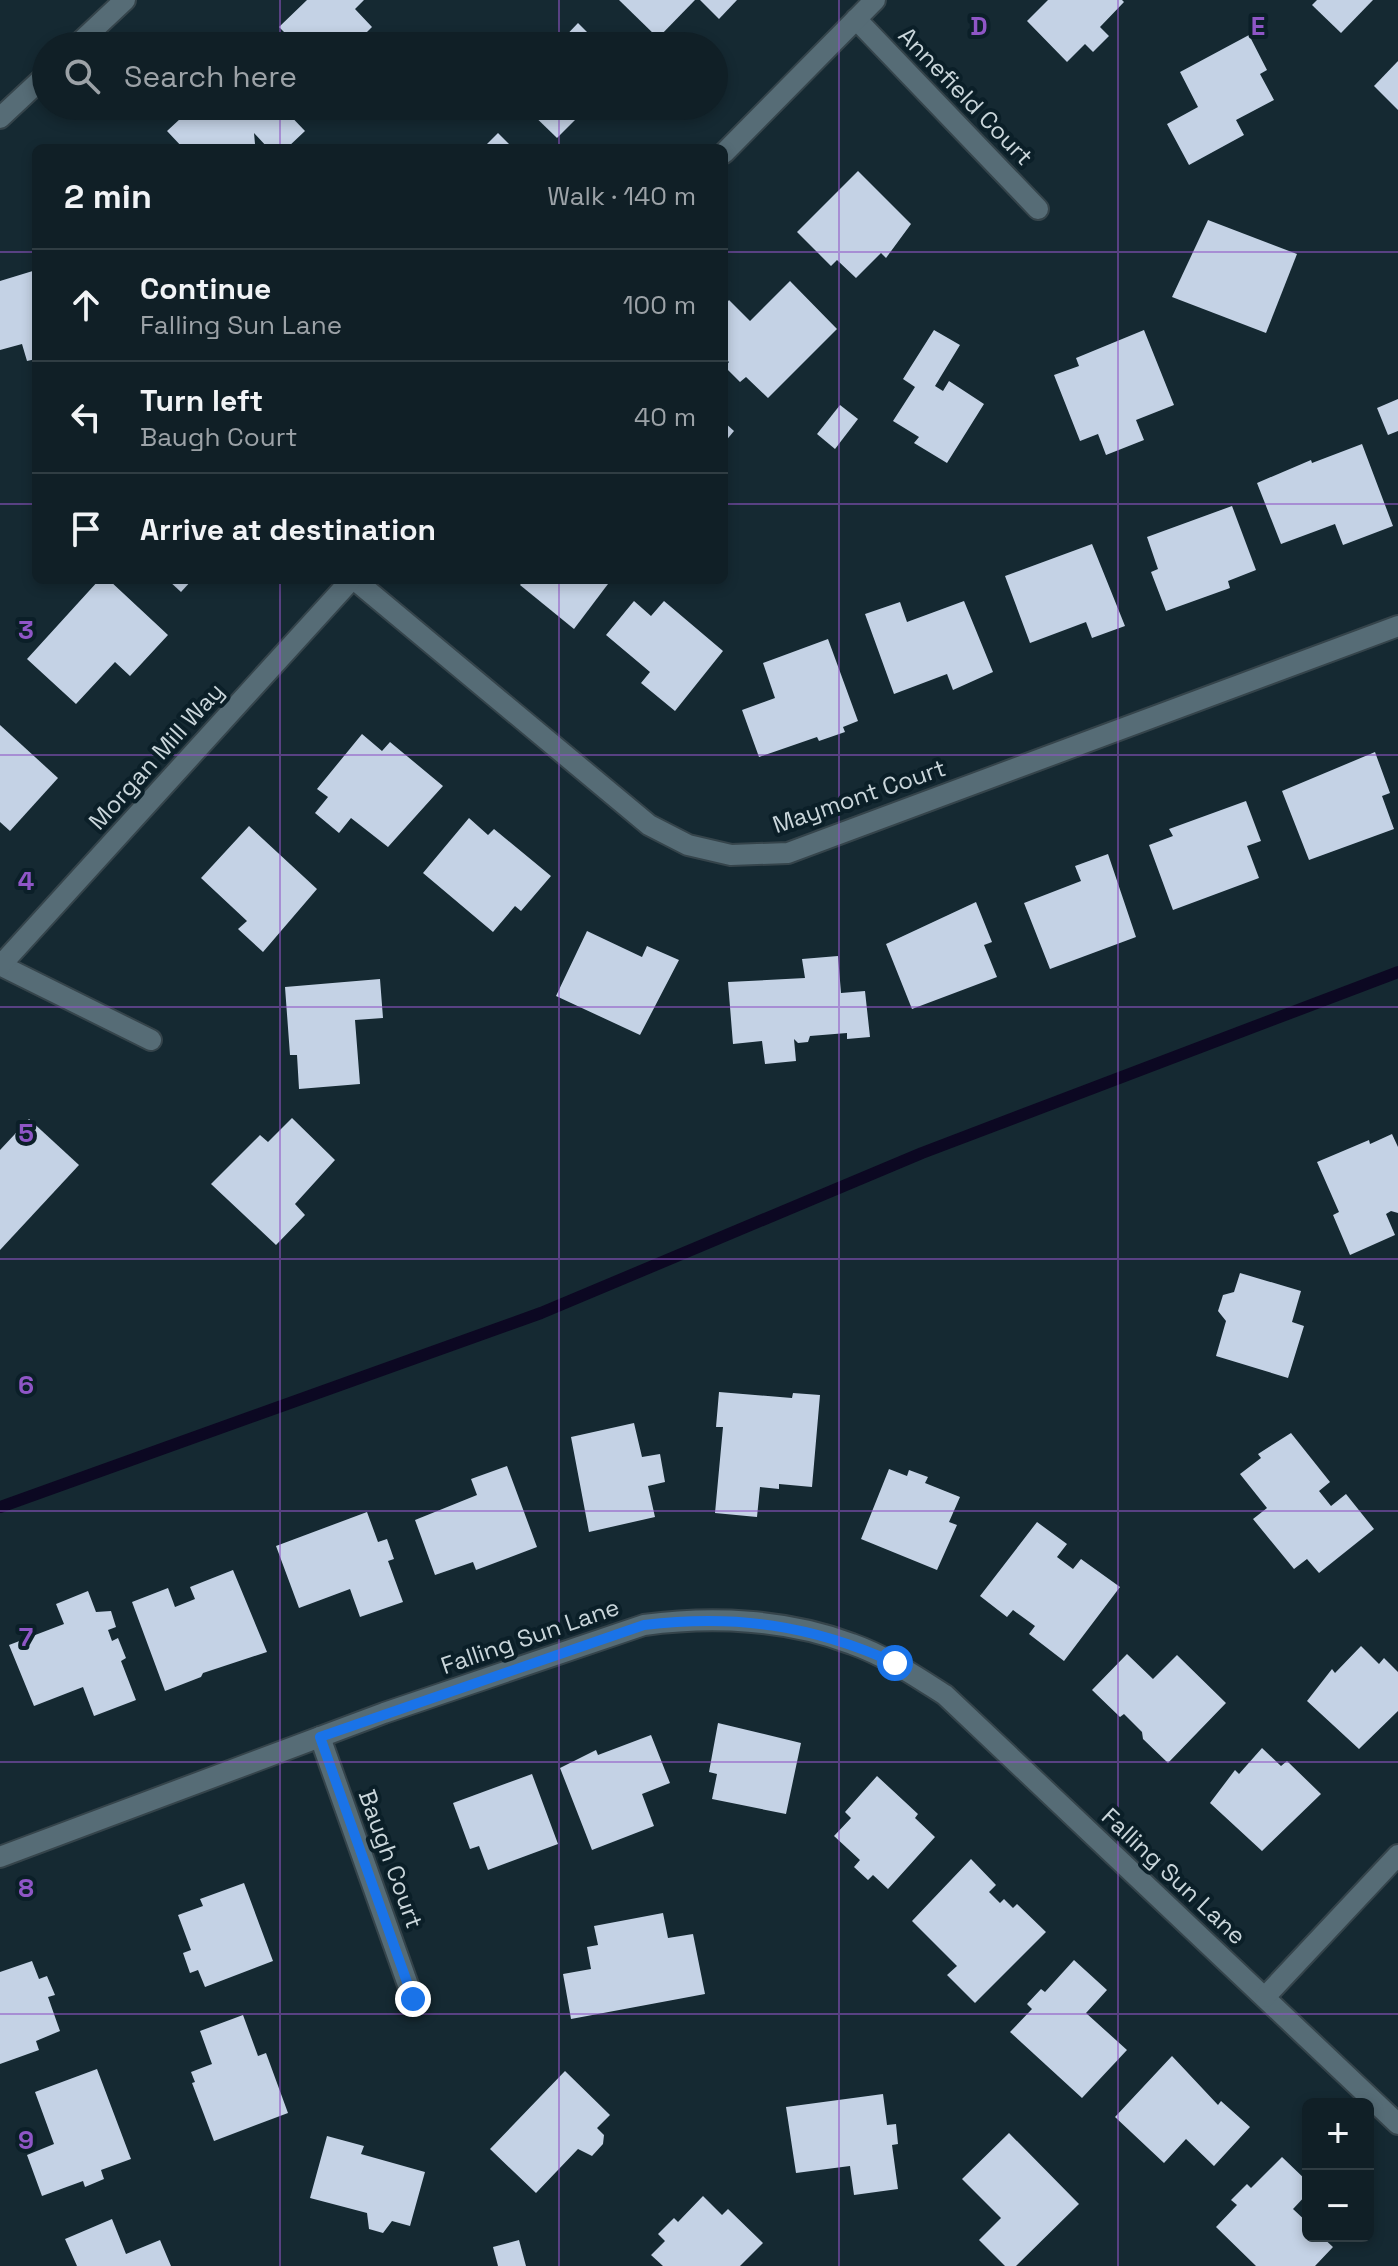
<!DOCTYPE html>
<html lang="en">
<head>
<meta charset="utf-8">
<style>
	:root { --surface:#101f26; --page:#1e2c32; --text:#f1f3f6; --muted:#9ca2a7; --line:#303d43 }
	body { margin:0; font-family:"Space Grotesk",sans-serif; background:var(--page); color:var(--text) }
	.controls { position:absolute; right:24px; bottom:24px; display:grid; overflow:hidden; border-radius:12px; box-shadow:0 4px 12px #0003 }
	.controls button { width:72px; height:72px; display:grid; place-items:center; padding:0; border:0; border-bottom:2px solid var(--line); background:var(--surface); color:var(--text); font:40px sans-serif }
	.stop { position:absolute; width:24px; height:24px; margin:-18px; border:6px solid #1a73e8; border-radius:50%; background:#fff }
	.stop.end { background:#1a73e8; border-color:#fff; box-shadow:0 2px 8px #0008 }
	.list { margin:0; padding:0; list-style:none }
	h2 { display:flex; justify-content:space-between; align-items:center; height:104px; margin:0; padding:0 32px; font-size:34px }
	h2 small { font-size:26px; font-weight:400; color:var(--muted) }
	.list li { display:grid; grid-template-columns:52px 1fr auto; gap:24px; align-items:center; box-sizing:border-box; height:112px; padding:0 32px; border-top:2px solid var(--line) }
	.list b { display:block; font-size:30px; white-space:nowrap }
	.list p { margin:0; font-size:26px; white-space:nowrap; color:var(--muted) }
	.list em { font-size:26px; font-style:normal; color:var(--muted) }
	.icon { flex:none; width:44px; height:44px; fill:none; stroke:currentColor; stroke-width:2; stroke-linecap:round; stroke-linejoin:round }
	.map { position:relative; flex:none; width:1398px; height:2266px; overflow:hidden }
	.search { position:absolute; background:var(--surface); box-shadow:0 4px 12px #0003; left:32px; top:32px; width:696px; height:88px; display:flex; align-items:center; gap:20px; box-sizing:border-box; padding:0 28px; border-radius:44px; color:var(--muted); font-size:30px }
	.panel { position:absolute; background:var(--surface); box-shadow:0 4px 12px #0003; left:32px; top:144px; width:696px; height:440px; border-radius:12px }
	.map>svg:first-child { display:block }
	.lines { fill:none; stroke-linecap:round; stroke-linejoin:round }
	.stream { stroke:#0c0822; stroke-width:12 }
	.building { fill:#c4d2e5 }
	.street-casing { stroke:#35444b; stroke-width:24 }
	.street { stroke:#566c76; stroke-width:20 }
	.route { stroke:#1a73e8; stroke-width:10 }
	.grid { fill:none; stroke:#8f56c6; stroke-width:2; stroke-opacity:0.55 }
	.labels { text-anchor:middle; dominant-baseline:central; stroke-width:8; stroke-linejoin:round; paint-order:stroke }
	.street-label { font-size:24px; fill:#cad6db; stroke:#0b1f28 }
	.grid-label { font-size:26px; text-anchor:middle; font-weight:bold; fill:#8f56c6; stroke:#0b1f28; stroke-width:8; stroke-linejoin:round; paint-order:stroke }
</style>
</head>
<body>
<div class="map">
<svg width="1398" height="2266" viewBox="0 0 1398 2266">
	<rect width="100%" height="100%" fill="#152932"/>
	<g class="lines">
		<polyline class="stream" points="0,1507 541,1313 922,1153 1398,972"/>
	</g>
	<g class="building">
		<polygon points="307,0 364,0 355,9 372,27 353,46 298,46 279,27"/>
		<polygon points="619,0 695,0 658,38"/>
		<polygon points="700,0 737,0 719,19"/>
		<polygon points="1048,0 1122,0 1124,2 1100,27 1109,36 1093,52 1085,44 1067,62 1027,21"/>
		<polygon points="1317,0 1373,0 1341,33 1312,5"/>
		<polygon points="578,23 600,45 607,39 614,46 556,46"/>
		<polygon points="1249,35 1267,70 1260,74 1274,100 1236,120 1244,135 1189,165 1167,124 1198,107 1180,72"/>
		<polygon points="1398,61 1398,110 1374,86"/>
		<polygon points="194,106 281,106 305,131 287,148 268,148 254,133 255,144 251,148 183,148 167,131"/>
		<polygon points="524,106 589,106 557,138"/>
		<polygon points="603,106 631,106 617,120"/>
		<polygon points="498,133 513,148 483,148"/>
		<polygon points="858,171 911,224 886,258 881,253 856,278 837,260 831,266 797,232"/>
		<polygon points="1208,220 1297,254 1266,333 1172,297"/>
		<polygon points="36,270 36,359 27,361 22,344 0,350 0,281"/>
		<polygon points="790,281 837,329 768,398 746,377 740,382 725,367 729,362 724,357 724,306 729,300 750,321"/>
		<polygon points="934,330 960,345 935,386 943,391 949,381 984,404 947,463 914,443 919,437 893,421 915,387 903,379"/>
		<polygon points="1144,330 1174,405 1136,420 1144,440 1106,455 1098,434 1080,441 1054,375 1079,366 1076,358"/>
		<polygon points="1398,399 1398,431 1388,435 1377,408"/>
		<polygon points="840,405 858,419 835,449 817,434"/>
		<polygon points="724,422 734,431 724,443"/>
		<polygon points="1362,444 1393,526 1343,545 1335,524 1281,544 1257,483 1311,460 1312,463"/>
		<polygon points="1232,506 1256,570 1228,581 1230,588 1166,611 1151,572 1158,569 1147,537"/>
		<polygon points="1092,544 1125,626 1092,638 1086,622 1030,643 1005,576"/>
		<polygon points="99,580 109,580 168,635 130,676 115,662 76,704 27,659"/>
		<polygon points="168,580 192,580 181,592"/>
		<polygon points="524,580 611,580 574,629 520,585"/>
		<polygon points="634,601 651,616 664,601 723,651 675,711 641,683 650,672 606,635"/>
		<polygon points="964,601 993,672 953,690 947,674 894,694 865,614 900,602 907,622"/>
		<polygon points="828,639 858,721 843,727 845,732 819,741 817,737 759,757 742,710 775,698 763,663"/>
		<polygon points="0,725 58,778 10,831 0,822"/>
		<polygon points="362,734 382,751 390,742 443,786 388,847 351,818 339,833 315,813 328,797 317,789"/>
		<polygon points="1375,752 1390,793 1382,796 1394,829 1309,860 1282,791"/>
		<polygon points="1246,801 1261,841 1247,846 1259,878 1173,910 1149,845 1173,836 1169,829"/>
		<polygon points="469,818 488,835 494,829 551,876 521,911 515,906 493,932 423,873"/>
		<polygon points="249,826 317,889 263,952 238,929 247,921 201,878"/>
		<polygon points="1108,854 1136,937 1050,969 1024,903 1081,881 1075,866"/>
		<polygon points="976,902 992,942 984,945 997,977 912,1009 886,944"/>
		<polygon points="587,931 642,957 647,946 679,960 640,1035 556,996"/>
		<polygon points="838,956 841,993 865,991 870,1037 847,1039 847,1033 810,1036 808,1042 798,1043 794,1039 796,1061 765,1064 762,1041 733,1044 728,982 805,978 802,959"/>
		<polygon points="380,979 383,1018 355,1020 360,1084 299,1089 297,1055 290,1055 285,987"/>
		<polygon points="292,1118 335,1160 295,1204 305,1215 276,1245 211,1184 260,1135 268,1142"/>
		<polygon points="29,1119 79,1165 0,1250 0,1150"/>
		<polygon points="1392,1134 1398,1147 1398,1213 1391,1211 1386,1214 1395,1235 1350,1255 1333,1215 1339,1212 1317,1162 1369,1140 1370,1144"/>
		<polygon points="1240,1273 1301,1291 1292,1322 1304,1326 1288,1378 1216,1356 1226,1321 1218,1311 1223,1295 1234,1292"/>
		<polygon points="719,1392 792,1398 793,1393 820,1395 812,1487 779,1484 779,1489 760,1487 757,1517 715,1513 723,1427 716,1427"/>
		<polygon points="634,1423 642,1457 660,1454 665,1482 648,1486 655,1517 589,1532 571,1437"/>
		<polygon points="1291,1433 1330,1482 1319,1491 1331,1506 1346,1494 1374,1529 1319,1573 1307,1559 1294,1569 1253,1519 1267,1508 1240,1474 1261,1458 1258,1454"/>
		<polygon points="507,1466 537,1547 476,1570 473,1562 435,1575 415,1520 477,1495 471,1479"/>
		<polygon points="889,1469 907,1476 909,1470 928,1477 925,1483 960,1497 949,1522 957,1525 937,1570 861,1539"/>
		<polygon points="367,1512 378,1542 387,1539 394,1559 388,1561 403,1602 360,1617 350,1589 299,1608 276,1546"/>
		<polygon points="1037,1522 1067,1544 1057,1557 1073,1569 1081,1559 1120,1587 1064,1661 1029,1634 1035,1626 1013,1610 1007,1617 980,1596"/>
		<polygon points="233,1570 267,1652 203,1673 201,1677 165,1691 132,1602 168,1588 175,1607 195,1599 190,1587"/>
		<polygon points="88,1591 96,1612 111,1611 116,1627 108,1630 112,1641 118,1638 126,1658 121,1661 136,1700 94,1716 83,1687 34,1706 9,1645 64,1624 56,1604"/>
		<polygon points="1361,1646 1379,1664 1384,1658 1398,1672 1398,1711 1359,1749 1307,1701 1332,1669 1335,1673"/>
		<polygon points="1127,1654 1153,1679 1177,1655 1226,1703 1168,1763 1143,1739 1142,1732 1124,1714 1120,1717 1092,1690"/>
		<polygon points="718,1723 801,1743 786,1814 712,1799 717,1774 709,1772"/>
		<polygon points="651,1735 670,1783 642,1794 654,1826 592,1850 560,1768 596,1750 598,1755"/>
		<polygon points="1262,1748 1281,1766 1287,1761 1321,1794 1262,1851 1210,1803 1235,1770 1239,1774"/>
		<polygon points="532,1774 558,1844 488,1870 479,1846 470,1849 453,1803"/>
		<polygon points="877,1776 918,1814 915,1818 935,1837 888,1889 873,1875 868,1880 854,1867 860,1860 834,1836 851,1818 845,1812"/>
		<polygon points="971,1859 996,1885 989,1892 1000,1903 1004,1899 1013,1908 1017,1904 1046,1932 975,2003 947,1975 957,1966 912,1921"/>
		<polygon points="244,1883 273,1961 205,1987 198,1970 190,1973 183,1953 191,1950 178,1915 203,1906 200,1899"/>
		<polygon points="663,1913 668,1938 693,1934 705,1994 571,2019 563,1974 591,1969 587,1947 598,1945 594,1926"/>
		<polygon points="1074,1960 1107,1990 1086,2013 1127,2050 1082,2098 1010,2032 1032,2009 1027,2004 1041,1989 1045,1992"/>
		<polygon points="32,1961 39,1979 47,1976 55,1995 48,1997 60,2031 36,2041 39,2050 0,2064 0,1972"/>
		<polygon points="243,2015 258,2056 266,2053 288,2113 214,2141 192,2083 195,2082 191,2072 212,2064 200,2031"/>
		<polygon points="1172,2056 1218,2105 1221,2101 1250,2127 1214,2166 1186,2139 1164,2163 1115,2117"/>
		<polygon points="97,2069 131,2159 101,2170 104,2179 85,2187 83,2181 42,2196 27,2155 54,2144 35,2092"/>
		<polygon points="565,2071 610,2115 597,2128 604,2135 603,2144 592,2156 578,2149 536,2193 490,2149"/>
		<polygon points="883,2094 887,2125 896,2124 898,2144 892,2145 898,2189 854,2195 850,2166 796,2173 786,2107"/>
		<polygon points="1009,2133 1079,2204 1016,2266 1005,2266 979,2240 1001,2218 962,2179"/>
		<polygon points="327,2136 364,2146 361,2154 425,2172 410,2226 392,2221 383,2233 369,2229 367,2213 310,2198"/>
		<polygon points="1282,2157 1308,2182 1308,2193 1293,2209 1308,2223 1308,2236 1321,2236 1333,2247 1315,2266 1256,2266 1216,2227 1237,2205 1231,2200 1247,2184 1251,2188"/>
		<polygon points="703,2196 722,2215 728,2209 763,2243 740,2266 663,2266 651,2255 665,2241 658,2234 674,2218 678,2222"/>
		<polygon points="112,2219 126,2254 160,2240 171,2266 77,2266 65,2239"/>
		<polygon points="519,2240 526,2266 498,2266 493,2247"/>
	</g>
	<g class="lines">
		<defs>
			<g id="street">
				<polyline points="856,19 1038,209"/>
				<polyline points="76,46 125,0"/>
				<polyline points="0,118 46,75"/>
				<polyline points="724,153 875,0"/>
				<polyline points="355,580 649,825 688,845 731,855 788,853 1398,626"/>
				<polyline points="0,965 151,1040"/>
				<polyline points="0,966 351,580"/>
				<polyline points="320,1737 413,1999"/>
				<path d="M0 1857 384 1713 644 1625C712 1616 787 1619 852 1644 886 1656 915 1676 945 1695L1398 2124"/>
				<polyline points="1265,1997 1398,1855"/>
			</g>
		</defs>
		<use href="#street" class="street-casing"/>
		<use href="#street" class="street"/>
	</g>
	<g class="lines">
		<path class="route" d="M413 1999 320 1737 644 1625C735 1614 812 1625 895 1663"/>
	</g>
	<path class="grid" d="M280 0V46M559 0V46M839 0V2266M1118 0V2266M280 106V148M559 106V148M0 252H36M724 252H1398M0 504H36M724 504H1398M280 580V2266M559 580V2266M0 755H1398M0 1007H1398M0 1259H1398M0 1511H1398M0 1762H1398M0 2014H1398"/>
	<g class="labels">
		<g class="street-label">
			<text transform="translate(966 96) rotate(46)">Annefield Court</text>
			<text transform="translate(156 756) rotate(-48)">Morgan Mill Way</text>
			<text transform="translate(859 796) rotate(-19)">Maymont Court</text>
			<text transform="translate(530 1636) rotate(-19)">Falling Sun Lane</text>
			<text transform="translate(391 1859) rotate(70)">Baugh Court</text>
			<text transform="translate(1174 1876) rotate(43)">Falling Sun Lane</text>
		</g>
	</g>
	<g class="grid-label">
		<text x="979" y="35">D</text>
		<text x="1258" y="35">E</text>
		<text x="26" y="639">3</text>
		<text x="26" y="890">4</text>
		<text x="26" y="1142">5</text>
		<text x="26" y="1394">6</text>
		<text x="26" y="1646">7</text>
		<text x="26" y="1897">8</text>
		<text x="26" y="2149">9</text>
	</g>
</svg>
<div class="controls">
<button>+</button>
<button>−</button>
</div>
<div class="stop" style="left:895px;top:1663px"></div>
<div class="stop end" style="left:413px;top:1999px"></div>
<div class="search"><svg class="icon" aria-label="search" viewBox="0 0 24 24"><circle cx="10" cy="10" r="6"/><path d="M15 15l6 6"/></svg>Search here</div>
<section class="panel">
<h2>2 min<small>Walk · 140 m</small></h2>
<ul class="list">
<li><svg class="icon" aria-label="ahead" viewBox="0 0 24 24"><path d="M12 20V5M6 11l6-6 6 6"/></svg><div><b>Continue</b><p>Falling Sun Lane</p></div><em>100 m</em></li>
<li><svg class="icon" aria-label="left" viewBox="0 0 24 24"><path d="M17 20v-9H6M10 6l-5 5 5 5"/></svg><div><b>Turn left</b><p>Baugh Court</p></div><em>40 m</em></li>
<li><svg class="icon" aria-label="arrive" viewBox="0 0 24 24"><path d="M6 21V4h12l-3 4 3 4H6"/></svg><div><b>Arrive at destination</b></div></li>
</ul>
</section>
</div>
</body>
</html>
